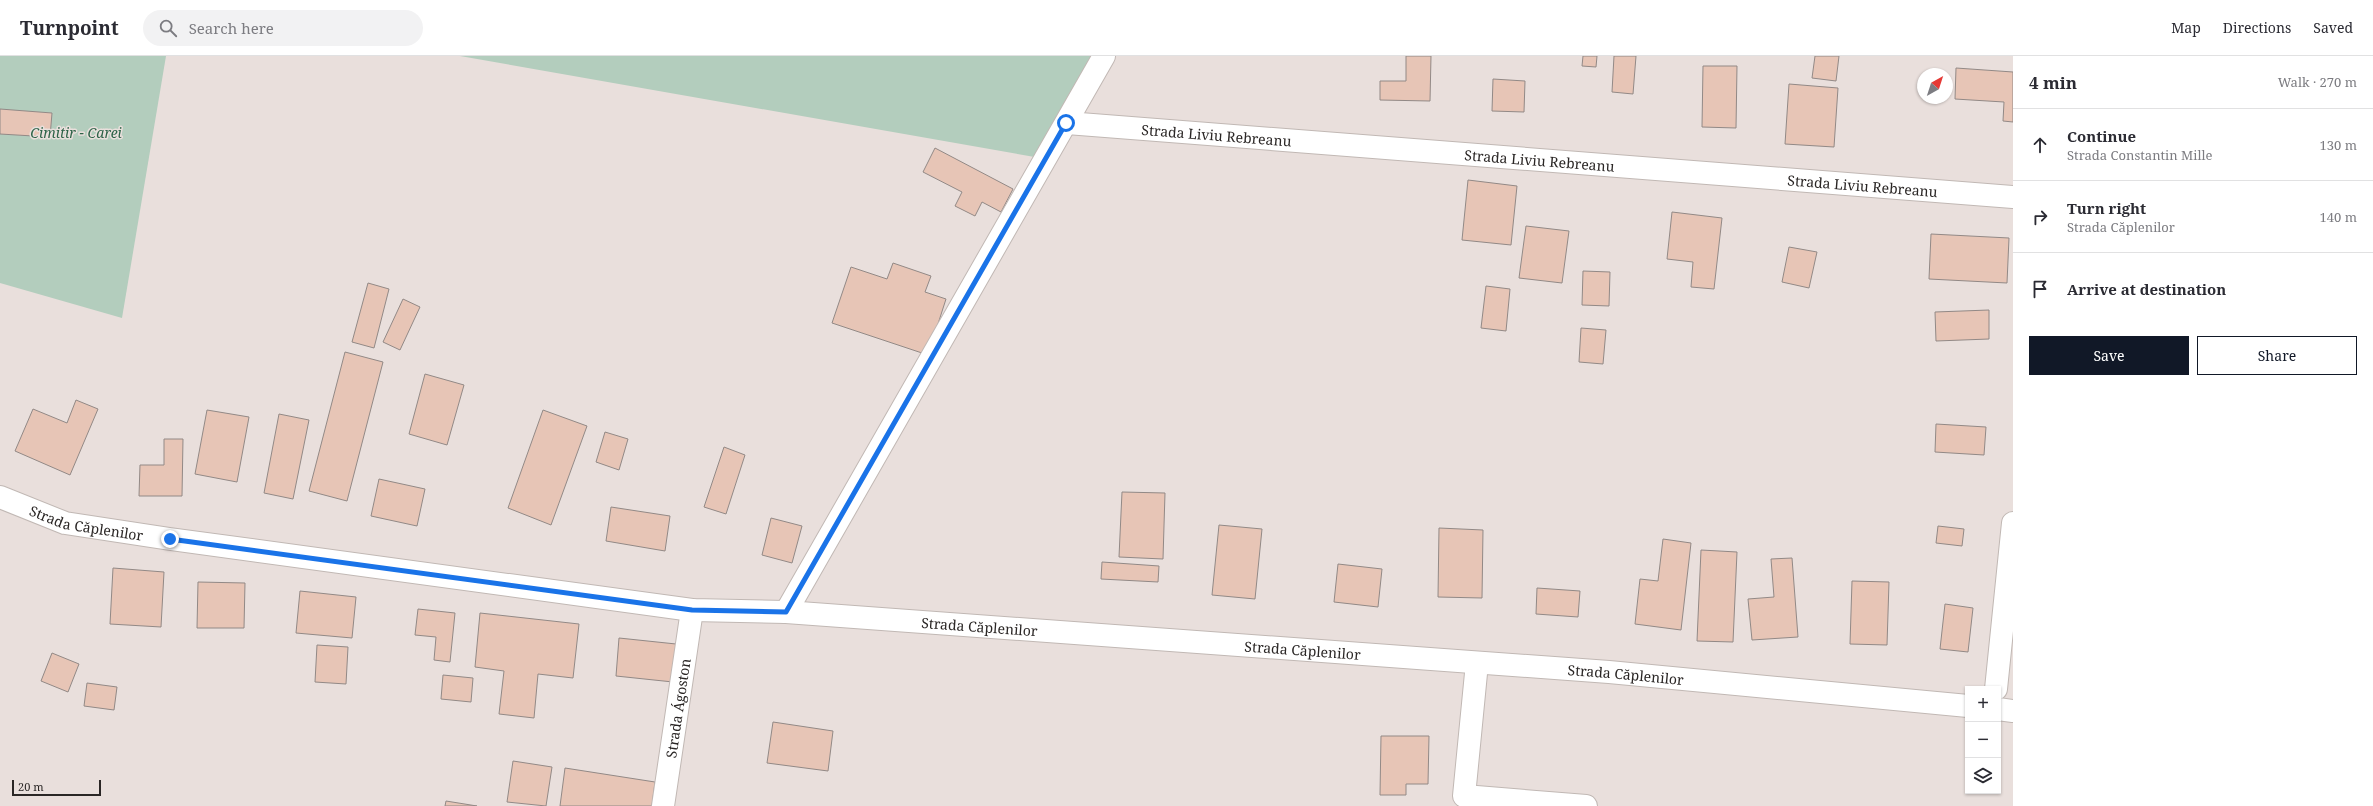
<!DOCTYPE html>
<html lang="en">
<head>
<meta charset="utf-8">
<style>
	:root { --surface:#fff; --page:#f2f2f3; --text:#2b2b33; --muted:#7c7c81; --line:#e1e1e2; --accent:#111827 }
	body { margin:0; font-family:"Noto Serif",serif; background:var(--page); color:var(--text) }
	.controls { position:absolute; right:12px; bottom:12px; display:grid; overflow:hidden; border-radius:0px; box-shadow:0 1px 3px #0004 }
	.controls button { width:36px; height:36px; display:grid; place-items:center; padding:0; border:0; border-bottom:1px solid var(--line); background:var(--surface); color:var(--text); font:20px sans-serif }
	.compass { position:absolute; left:1917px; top:12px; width:36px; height:36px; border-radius:50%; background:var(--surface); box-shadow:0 1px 3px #0004; rotate:39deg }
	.scale { position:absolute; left:12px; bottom:10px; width:89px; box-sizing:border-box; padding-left:4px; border:2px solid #2a2625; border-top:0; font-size:11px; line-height:14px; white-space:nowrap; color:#2a2625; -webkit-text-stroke:3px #e9dfdc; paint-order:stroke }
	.stop { position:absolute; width:12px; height:12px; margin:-9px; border:3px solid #1a73e8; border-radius:50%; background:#fff }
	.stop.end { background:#1a73e8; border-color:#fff; box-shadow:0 1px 4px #0008 }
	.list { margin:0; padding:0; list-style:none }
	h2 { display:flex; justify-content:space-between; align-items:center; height:52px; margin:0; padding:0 16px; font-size:17px }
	h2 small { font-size:13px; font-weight:400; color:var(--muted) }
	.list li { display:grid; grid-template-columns:26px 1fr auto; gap:12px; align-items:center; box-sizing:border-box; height:72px; padding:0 16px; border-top:1px solid var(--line) }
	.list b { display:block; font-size:15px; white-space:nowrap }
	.list p { margin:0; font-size:13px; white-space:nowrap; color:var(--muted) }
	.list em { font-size:13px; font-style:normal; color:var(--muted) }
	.actions { display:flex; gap:8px; padding:12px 16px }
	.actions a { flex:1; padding:9px 0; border:1px solid var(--accent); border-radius:0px; text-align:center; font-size:14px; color:var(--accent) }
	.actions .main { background:var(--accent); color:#fff }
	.icon { flex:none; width:22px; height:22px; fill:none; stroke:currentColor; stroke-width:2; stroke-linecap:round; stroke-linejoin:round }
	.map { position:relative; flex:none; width:2013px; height:750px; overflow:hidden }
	header { display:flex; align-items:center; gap:24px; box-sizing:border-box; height:56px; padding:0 20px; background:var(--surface); border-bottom:1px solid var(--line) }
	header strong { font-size:19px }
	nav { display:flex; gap:22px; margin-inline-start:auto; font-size:14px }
	.search { width:280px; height:36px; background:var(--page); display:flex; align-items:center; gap:10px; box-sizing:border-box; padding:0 14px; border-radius:22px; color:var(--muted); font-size:15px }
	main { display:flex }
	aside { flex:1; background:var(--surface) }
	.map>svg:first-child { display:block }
	.green { fill:#b3cdbd }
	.building { fill:#e7c5b6; stroke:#928986 }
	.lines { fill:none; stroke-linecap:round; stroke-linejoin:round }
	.minor-casing { stroke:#c1b8b4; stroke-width:24 }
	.major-casing { stroke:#c1b8b4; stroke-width:24 }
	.minor { stroke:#fff; stroke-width:22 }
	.major { stroke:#fff; stroke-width:22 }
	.route { stroke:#1a73e8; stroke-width:5 }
	.labels { text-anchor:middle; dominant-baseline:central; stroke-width:3; stroke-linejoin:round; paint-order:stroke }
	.park-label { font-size:14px; font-style:italic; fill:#2d6348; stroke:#e9dfdc }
	.street-label { font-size:14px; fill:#2a2625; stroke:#e9dfdc }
</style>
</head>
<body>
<header>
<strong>Turnpoint</strong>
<div class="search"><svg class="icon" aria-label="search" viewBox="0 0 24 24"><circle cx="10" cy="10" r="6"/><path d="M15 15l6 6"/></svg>Search here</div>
<nav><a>Map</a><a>Directions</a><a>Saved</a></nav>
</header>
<main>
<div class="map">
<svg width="2013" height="750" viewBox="0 0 2013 750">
	<rect width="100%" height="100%" fill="#e9dfdc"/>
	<g class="green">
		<polygon points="0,0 166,0 122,262 0,227"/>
		<polygon points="460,0 1106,0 1046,103"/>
	</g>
	<g class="building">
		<polygon points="1406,0 1431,0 1430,45 1380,44 1380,25 1406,25"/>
		<polygon points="1583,0 1597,0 1596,11 1582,10"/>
		<polygon points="1614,0 1636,0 1633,38 1612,36"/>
		<polygon points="1815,0 1839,0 1836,25 1812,22"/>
		<polygon points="1703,10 1737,10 1736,72 1702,71"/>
		<polygon points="1956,12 2013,16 2013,66 2003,65 2004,46 1955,43"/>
		<polygon points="1493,23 1525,25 1524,56 1492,55"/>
		<polygon points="1789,28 1838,32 1834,91 1785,88"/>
		<polygon points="0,53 52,57 50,81 0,78"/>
		<polygon points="935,92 1013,133 1001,156 982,146 975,160 955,150 962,136 923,116"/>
		<polygon points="1468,124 1517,130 1511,189 1462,184"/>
		<polygon points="1672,156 1722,162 1714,233 1691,231 1693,206 1667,203"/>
		<polygon points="1526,170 1569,175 1562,227 1519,222"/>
		<polygon points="1931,178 2009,182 2007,227 1929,223"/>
		<polygon points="1789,191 1817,196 1809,232 1782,226"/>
		<polygon points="893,207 931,220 925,236 946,243 928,299 832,267 851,211 887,223"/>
		<polygon points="1583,215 1610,216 1609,250 1582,249"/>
		<polygon points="368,227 389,233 374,292 352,286"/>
		<polygon points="1486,230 1510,233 1506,275 1481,272"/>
		<polygon points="403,243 420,251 400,294 383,286"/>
		<polygon points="1989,254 1989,283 1936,285 1935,256"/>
		<polygon points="1581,272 1606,274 1603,308 1579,306"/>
		<polygon points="345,296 383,306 347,445 309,435"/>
		<polygon points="425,318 464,329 447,389 409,378"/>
		<polygon points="76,344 98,353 70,419 15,395 33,353 67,367"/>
		<polygon points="207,354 249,361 237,426 195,418"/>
		<polygon points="543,354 587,370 551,469 508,452"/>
		<polygon points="279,358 309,364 293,443 264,437"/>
		<polygon points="1936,368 1986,371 1984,399 1935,396"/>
		<polygon points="605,376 628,383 619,414 596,406"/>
		<polygon points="164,383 183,383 182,440 139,440 140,409 164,409"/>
		<polygon points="724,391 745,399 726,458 704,451"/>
		<polygon points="379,423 425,433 417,470 371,460"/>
		<polygon points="1122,436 1165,437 1163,503 1119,501"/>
		<polygon points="611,451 670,460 665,495 606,485"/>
		<polygon points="771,462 802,470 792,507 762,499"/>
		<polygon points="1219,469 1262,473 1255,543 1212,539"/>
		<polygon points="1938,470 1964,473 1962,490 1936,487"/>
		<polygon points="1439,472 1483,474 1482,542 1438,541"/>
		<polygon points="1663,483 1691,487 1681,574 1635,568 1640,523 1658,525"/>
		<polygon points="1701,494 1737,496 1733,586 1697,585"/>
		<polygon points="1792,502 1798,581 1752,584 1748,543 1774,541 1771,503"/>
		<polygon points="1102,506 1159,510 1158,526 1101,523"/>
		<polygon points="1338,508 1382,513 1378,551 1334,546"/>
		<polygon points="113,512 164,516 161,571 110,568"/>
		<polygon points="1852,525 1889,526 1887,589 1850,588"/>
		<polygon points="198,526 245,527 244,572 197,572"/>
		<polygon points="1537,532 1580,535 1578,561 1536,558"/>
		<polygon points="300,535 356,541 352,582 296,577"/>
		<polygon points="1945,548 1973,552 1968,596 1940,593"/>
		<polygon points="418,553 455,557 450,606 434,604 436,581 415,579"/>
		<polygon points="480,557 579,568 573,622 538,618 534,662 499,658 504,615 475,611"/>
		<polygon points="619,582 676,588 673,626 616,620"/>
		<polygon points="317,589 348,591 346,628 315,626"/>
		<polygon points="52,597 79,608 68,636 41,625"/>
		<polygon points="443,619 473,622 471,646 441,643"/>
		<polygon points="87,627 117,631 114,654 84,650"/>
		<polygon points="773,666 833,675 828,715 767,707"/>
		<polygon points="1381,680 1429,680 1428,728 1406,728 1406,739 1380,739"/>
		<polygon points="513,705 552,711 546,750 507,746"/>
		<polygon points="565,712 655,726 652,750 560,750"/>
		<polygon points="446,745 477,750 445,750"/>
	</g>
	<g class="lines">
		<defs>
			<g id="minor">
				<path id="s1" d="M1067 67 2013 141"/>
				<path id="s2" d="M786 556 1609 616 1968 650"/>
				<polyline points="1477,607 1464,740 1586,750"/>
				<polyline points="1996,633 2013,467"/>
				<polyline points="1998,653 2013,655"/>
			</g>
			<g id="major">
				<path id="s3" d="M0 441 65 467 170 483 692 554 786 556 1104 0"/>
				<path id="s4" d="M663 750 692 554"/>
			</g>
		</defs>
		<use href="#minor" class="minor-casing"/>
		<use href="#major" class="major-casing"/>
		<use href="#minor" class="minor"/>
		<use href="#major" class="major"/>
	</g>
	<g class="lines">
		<polyline class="route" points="170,483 692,554 786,556 1066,67"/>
	</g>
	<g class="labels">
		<g class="park-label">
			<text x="76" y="76">Cimitir - Carei</text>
		</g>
		<g class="street-label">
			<text stroke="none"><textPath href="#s1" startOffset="150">Strada Liviu Rebreanu</textPath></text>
			<text stroke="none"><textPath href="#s1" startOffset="474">Strada Liviu Rebreanu</textPath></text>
			<text stroke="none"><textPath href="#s1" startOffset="798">Strada Liviu Rebreanu</textPath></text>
			<text stroke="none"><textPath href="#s3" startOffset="91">Strada Căplenilor</textPath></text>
			<text stroke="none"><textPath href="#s2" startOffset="194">Strada Căplenilor</textPath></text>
			<text stroke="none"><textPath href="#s2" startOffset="518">Strada Căplenilor</textPath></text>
			<text stroke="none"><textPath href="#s2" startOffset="842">Strada Căplenilor</textPath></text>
			<text stroke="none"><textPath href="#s4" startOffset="99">Strada Ágoston</textPath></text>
		</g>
	</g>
</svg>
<div class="controls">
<button>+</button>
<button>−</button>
<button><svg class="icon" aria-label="layers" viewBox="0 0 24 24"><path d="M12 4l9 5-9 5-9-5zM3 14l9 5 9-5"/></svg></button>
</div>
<svg class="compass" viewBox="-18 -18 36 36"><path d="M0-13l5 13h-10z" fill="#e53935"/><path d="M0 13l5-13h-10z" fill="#7c7c81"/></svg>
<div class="scale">20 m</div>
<div class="stop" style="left:1066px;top:67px"></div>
<div class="stop end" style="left:170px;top:483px"></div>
</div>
<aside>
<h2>4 min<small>Walk · 270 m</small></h2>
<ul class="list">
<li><svg class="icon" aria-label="ahead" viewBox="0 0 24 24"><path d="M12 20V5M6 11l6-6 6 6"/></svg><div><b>Continue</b><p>Strada Constantin Mille</p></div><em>130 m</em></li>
<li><svg class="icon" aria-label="right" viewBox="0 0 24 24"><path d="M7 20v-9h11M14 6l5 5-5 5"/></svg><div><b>Turn right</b><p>Strada Căplenilor</p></div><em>140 m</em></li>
<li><svg class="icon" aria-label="arrive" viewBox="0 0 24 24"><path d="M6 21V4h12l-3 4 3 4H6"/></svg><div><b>Arrive at destination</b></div></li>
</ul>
<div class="actions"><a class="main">Save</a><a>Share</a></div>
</aside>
</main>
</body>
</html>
